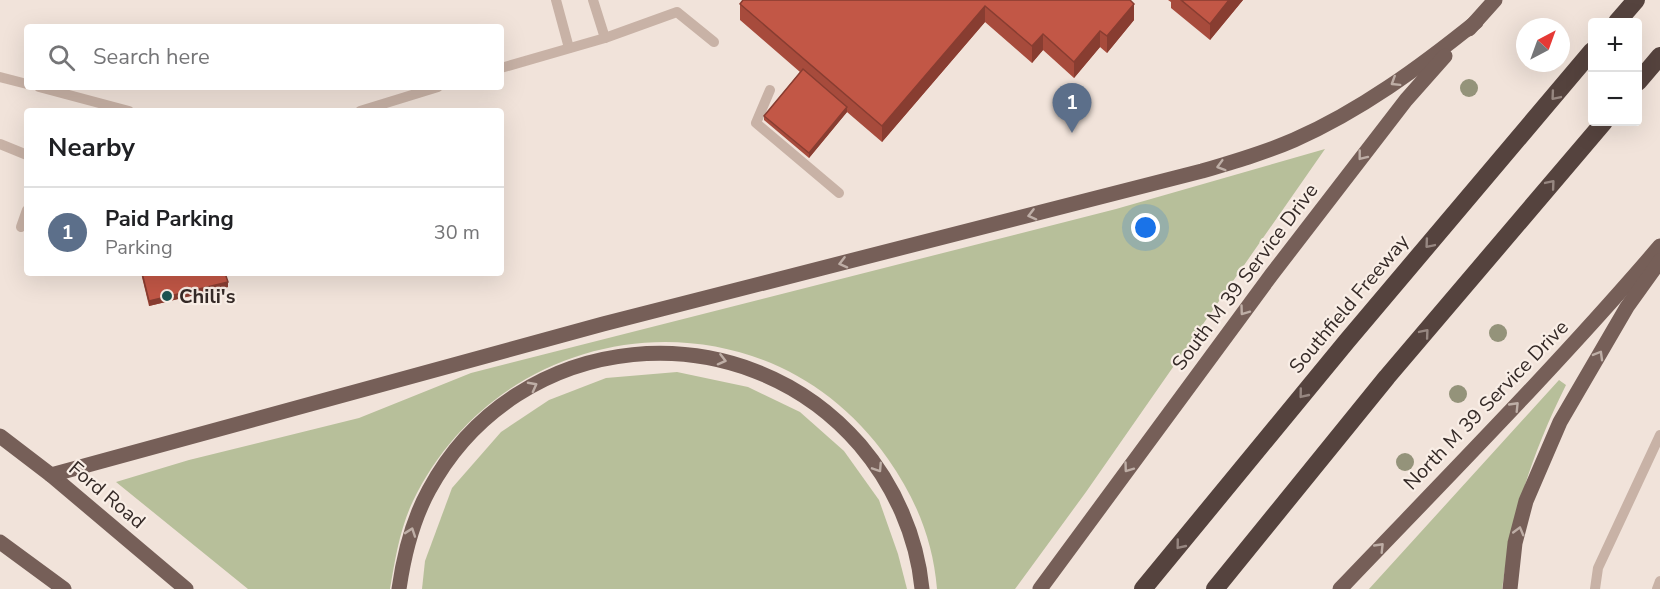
<!DOCTYPE html>
<html lang="en">
<head>
<meta charset="utf-8">
<style>
	:root { --surface:#fff; --page:#f6f6f6; --text:#202124; --muted:#757577; --line:#e0e0e0; --accent:#1e5552 }
	body { margin:0; font-family:"Nunito Sans",sans-serif; background:var(--page); color:var(--text) }
	.controls { position:absolute; right:18px; top:18px; display:grid; overflow:hidden; border-radius:6px; box-shadow:0 6px 24px #0002 }
	.controls button { width:54px; height:54px; display:grid; place-items:center; padding:0; border:0; border-bottom:2px solid var(--line); background:var(--surface); color:var(--text); font:30px sans-serif }
	.compass { position:absolute; left:1516px; top:18px; width:54px; height:54px; border-radius:50%; background:var(--surface); box-shadow:0 6px 24px #0002; rotate:41deg }
	.you { position:absolute; left:1146px; top:228px; width:21px; height:21px; margin:-15px; border:4px solid #fff; border-radius:50%; background:#1a73e8; box-shadow:0 0 0 9px #1a73e833 }
	.badge { display:grid; place-items:center; width:39px; height:39px; border-radius:50%; background:var(--accent); color:#fff; font-size:20px; font-weight:700 }
	.pin { position:absolute; translate:-50% -50px; filter:drop-shadow(0 2px 3px #0008) }
	.pin::after { content:''; position:absolute; top:32px; width:21px; height:18px; background:inherit; clip-path:polygon(0 0,100% 0,50% 100%) }
	.list { margin:0; padding:0; list-style:none }
	h2 { display:flex; justify-content:space-between; align-items:center; height:78px; margin:0; padding:0 24px; font-size:26px }
	h2 small { font-size:20px; font-weight:400; color:var(--muted) }
	.list li { display:grid; grid-template-columns:39px 1fr auto; gap:18px; align-items:center; box-sizing:border-box; height:90px; padding:0 24px; border-top:2px solid var(--line) }
	.list b { display:block; font-size:22px; white-space:nowrap }
	.list p { margin:0; font-size:20px; white-space:nowrap; color:var(--muted) }
	.list em { font-size:20px; font-style:normal; color:var(--muted) }
	.icon { flex:none; width:33px; height:33px; fill:none; stroke:currentColor; stroke-width:2; stroke-linecap:round; stroke-linejoin:round }
	.map { position:relative; flex:none; width:1660px; height:589px; overflow:hidden }
	.search { position:absolute; background:var(--surface); box-shadow:0 6px 24px #0002; left:24px; top:24px; width:480px; height:66px; display:flex; align-items:center; gap:15px; box-sizing:border-box; padding:0 21px; border-radius:6px; color:var(--muted); font-size:22px }
	.panel { position:absolute; background:var(--surface); box-shadow:0 6px 24px #0002; left:24px; top:108px; width:480px; height:168px; border-radius:6px }
	.map>svg:first-child { display:block }
	.green { fill:#b7bf9a }
	.lines { fill:none; stroke-linecap:round; stroke-linejoin:round }
	.service { stroke:#c8b2a6; stroke-width:10 }
	.primary { stroke:#765f58; stroke-width:15 }
	.motorway { stroke:#55433e; stroke-width:18 }
	.tree { fill:#94937a }
	.wall { fill:#a74b3c }
	.shaded-wall { fill:#883d31 }
	.building { fill:#c25746; stroke:#883d31; stroke-width:1.5 }
	.oneway { stroke:#beaea6 }
	.oneway2 { stroke:#978781 }
	.poi-dot { fill:#1e5552; stroke:#f9eee6; stroke-width:2 }
	.labels { text-anchor:middle; dominant-baseline:central; stroke-width:4.5; stroke-linejoin:round; paint-order:stroke }
	.street-label { font-size:20px; fill:#352a27; stroke:#f9eee6 }
	.poi-label { font-size:20px; font-weight:bold; fill:#352a27; stroke:#f9eee6; text-anchor:start }
</style>
</head>
<body>
<div class="map">
<svg width="1660" height="589" viewBox="0 0 1660 589">
	<rect width="100%" height="100%" fill="#f1e3da"/>
	<g class="green">
		<path d="M1325 149 1086 492 1015 589H937C933 540 916 499 888 459 766 284 505 311 413 501 400 528 395 560 390 589H248L116 482 189 460 359 418 471 373 1116 209Z"/>
		<polygon points="677,372 748,387 800,412 844,451 879,500 898,554 907,589 422,589 425,561 452,488 501,432 549,400 606,378"/>
		<path d="M1559 380 1566 385C1533 451 1512 515 1502 589H1369Z"/>
	</g>
	<g class="lines">
		<g class="service">
			<polyline points="556,0 569,48"/>
			<polyline points="593,0 605,38"/>
			<polyline points="501,68 605,38 677,12 714,42"/>
			<polyline points="0,77 27,84"/>
			<polyline points="39,87 129,111"/>
			<polyline points="770,90 756,123 839,193"/>
			<polyline points="360,111 438,87"/>
			<polyline points="0,144 27,155"/>
			<polyline points="21,227 27,210"/>
			<polyline points="1595,589 1598,568 1660,435"/>
			<polyline points="1657,589 1660,581"/>
		</g>
		<g class="primary">
			<polyline points="1469,29 1495,0"/>
			<polyline points="0,436 51,475 186,589"/>
			<path d="M51 475 603 324 1202 171C1233 162 1264 153 1294 140 1360 111 1420 67 1476 22"/>
			<polyline points="0,542 64,589"/>
			<path d="M399 589C404 554 412 521 429 490 517 327 741 307 860 445 894 485 917 536 922 589"/>
			<polyline points="1040,589 1272,274 1406,100 1445,56"/>
			<path d="M1340 589C1448 476 1558 365 1660 246"/>
			<polyline points="1510,589 1515,543 1526,501 1560,422 1627,307 1660,261"/>
		</g>
		<g class="motorway">
			<polyline points="1617,22 1636,0"/>
			<polyline points="1638,82 1660,56"/>
			<polyline points="1143,589 1347,341 1592,51"/>
			<polyline points="1215,589 1387,377 1604,122"/>
		</g>
	</g>
	<g class="tree">
		<circle cx="1469" cy="88" r="9"/>
		<circle cx="1498" cy="333" r="9"/>
		<circle cx="1458" cy="394" r="9"/>
		<circle cx="1405" cy="462" r="9"/>
	</g>
	<g class="wall">
		<polygon points="1130,0 1134,20 1107,53 1100,47 1074,78 1043,50 1032,63 985,22 882,142 847,112 809,158 764,120 764,116 800,72 740,20 740,4"/>
		<polygon points="1168,0 1243,0 1210,40 1171,8 1171,2"/>
		<polygon points="141,273 225,273 228,287 149,306"/>
	</g>
	<g class="shaded-wall">
		<polygon points="1229,0 1243,0 1210,40 1210,24"/>
		<polygon points="1134,4 1134,20 1107,53 1107,36"/>
		<polygon points="985,6 985,22 882,142 882,126"/>
		<polygon points="1100,31 1100,47 1074,78 1074,62"/>
		<polygon points="1043,34 1043,50 1032,63 1032,46"/>
		<polygon points="847,107 847,112 809,158 809,153"/>
		<polygon points="228,282 228,287 149,306 149,301"/>
	</g>
	<g class="building">
		<polygon points="743,0 1130,0 1134,4 1107,36 1100,31 1074,62 1043,34 1032,46 985,6 882,126 740,4"/>
		<polygon points="1181,0 1229,0 1210,24"/>
		<polygon points="803,69 847,107 809,153 764,116"/>
		<polygon points="142,273 225,273 228,282 149,301"/>
	</g>
	<defs><path id="oneway-chevron" d="M-2-3.5L2.5 0L-2 3.5" fill="none" stroke-width="1.6" stroke-linecap="round" stroke-linejoin="round" transform="scale(1.5)"/></defs>
	<g class="oneway">
		<use href="#oneway-chevron" transform="translate(1395 82) rotate(148)"/>
		<use href="#oneway-chevron" transform="translate(1362 156) rotate(128)"/>
		<use href="#oneway-chevron" transform="translate(1221 166) rotate(164)"/>
		<use href="#oneway-chevron" transform="translate(1032 215) rotate(166)"/>
		<use href="#oneway-chevron" transform="translate(843 263) rotate(166)"/>
		<use href="#oneway-chevron" transform="translate(1244 311) rotate(126)"/>
		<use href="#oneway-chevron" transform="translate(1599 355) rotate(-60)"/>
		<use href="#oneway-chevron" transform="translate(722 360) rotate(14)"/>
		<use href="#oneway-chevron" transform="translate(533 386) rotate(-28)"/>
		<use href="#oneway-chevron" transform="translate(1515 406) rotate(-46)"/>
		<use href="#oneway-chevron" transform="translate(878 468) rotate(57)"/>
		<use href="#oneway-chevron" transform="translate(1128 468) rotate(126)"/>
		<use href="#oneway-chevron" transform="translate(1519 531) rotate(-75)"/>
		<use href="#oneway-chevron" transform="translate(411 532) rotate(-71)"/>
		<use href="#oneway-chevron" transform="translate(1380 547) rotate(-46)"/>
	</g>
	<g class="oneway2">
		<use href="#oneway-chevron" transform="translate(1555 96) rotate(130)"/>
		<use href="#oneway-chevron" transform="translate(1551 184) rotate(-50)"/>
		<use href="#oneway-chevron" transform="translate(1429 244) rotate(130)"/>
		<use href="#oneway-chevron" transform="translate(1425 333) rotate(-50)"/>
		<use href="#oneway-chevron" transform="translate(1303 394) rotate(129)"/>
		<use href="#oneway-chevron" transform="translate(1180 545) rotate(129)"/>
	</g>
	<circle class="poi-dot" cx="167" cy="296" r="6"/>
	<g class="labels">
		<g class="street-label">
			<text transform="translate(1245 277) rotate(-53)">South M 39 Service Drive</text>
			<text transform="translate(1349 304) rotate(-50)">Southfield Freeway</text>
			<text transform="translate(1486 405) rotate(-46)">North M 39 Service Drive</text>
			<text transform="translate(107 495) rotate(40)">Ford Road</text>
		</g>
		<g class="poi-label">
			<text x="179" y="296">Chili's</text>
		</g>
	</g>
</svg>
<div class="controls">
<button>+</button>
<button>−</button>
</div>
<svg class="compass" viewBox="-18 -18 36 36"><path d="M0-13l5 13h-10z" fill="#e53935"/><path d="M0 13l5-13h-10z" fill="#757577"/></svg>
<div class="you"></div>
<div class="pin badge" style="left:1072px;top:133px;background:#5c6f8a">1</div>
<div class="search"><svg class="icon" aria-label="search" viewBox="0 0 24 24"><circle cx="10" cy="10" r="6"/><path d="M15 15l6 6"/></svg>Search here</div>
<section class="panel">
<h2>Nearby<small></small></h2>
<ul class="list">
<li><span class="badge" style="background:#5c6f8a">1</span><div><b>Paid Parking</b><p>Parking</p></div><em>30 m</em></li>
</ul>
</section>
</div>
</body>
</html>
